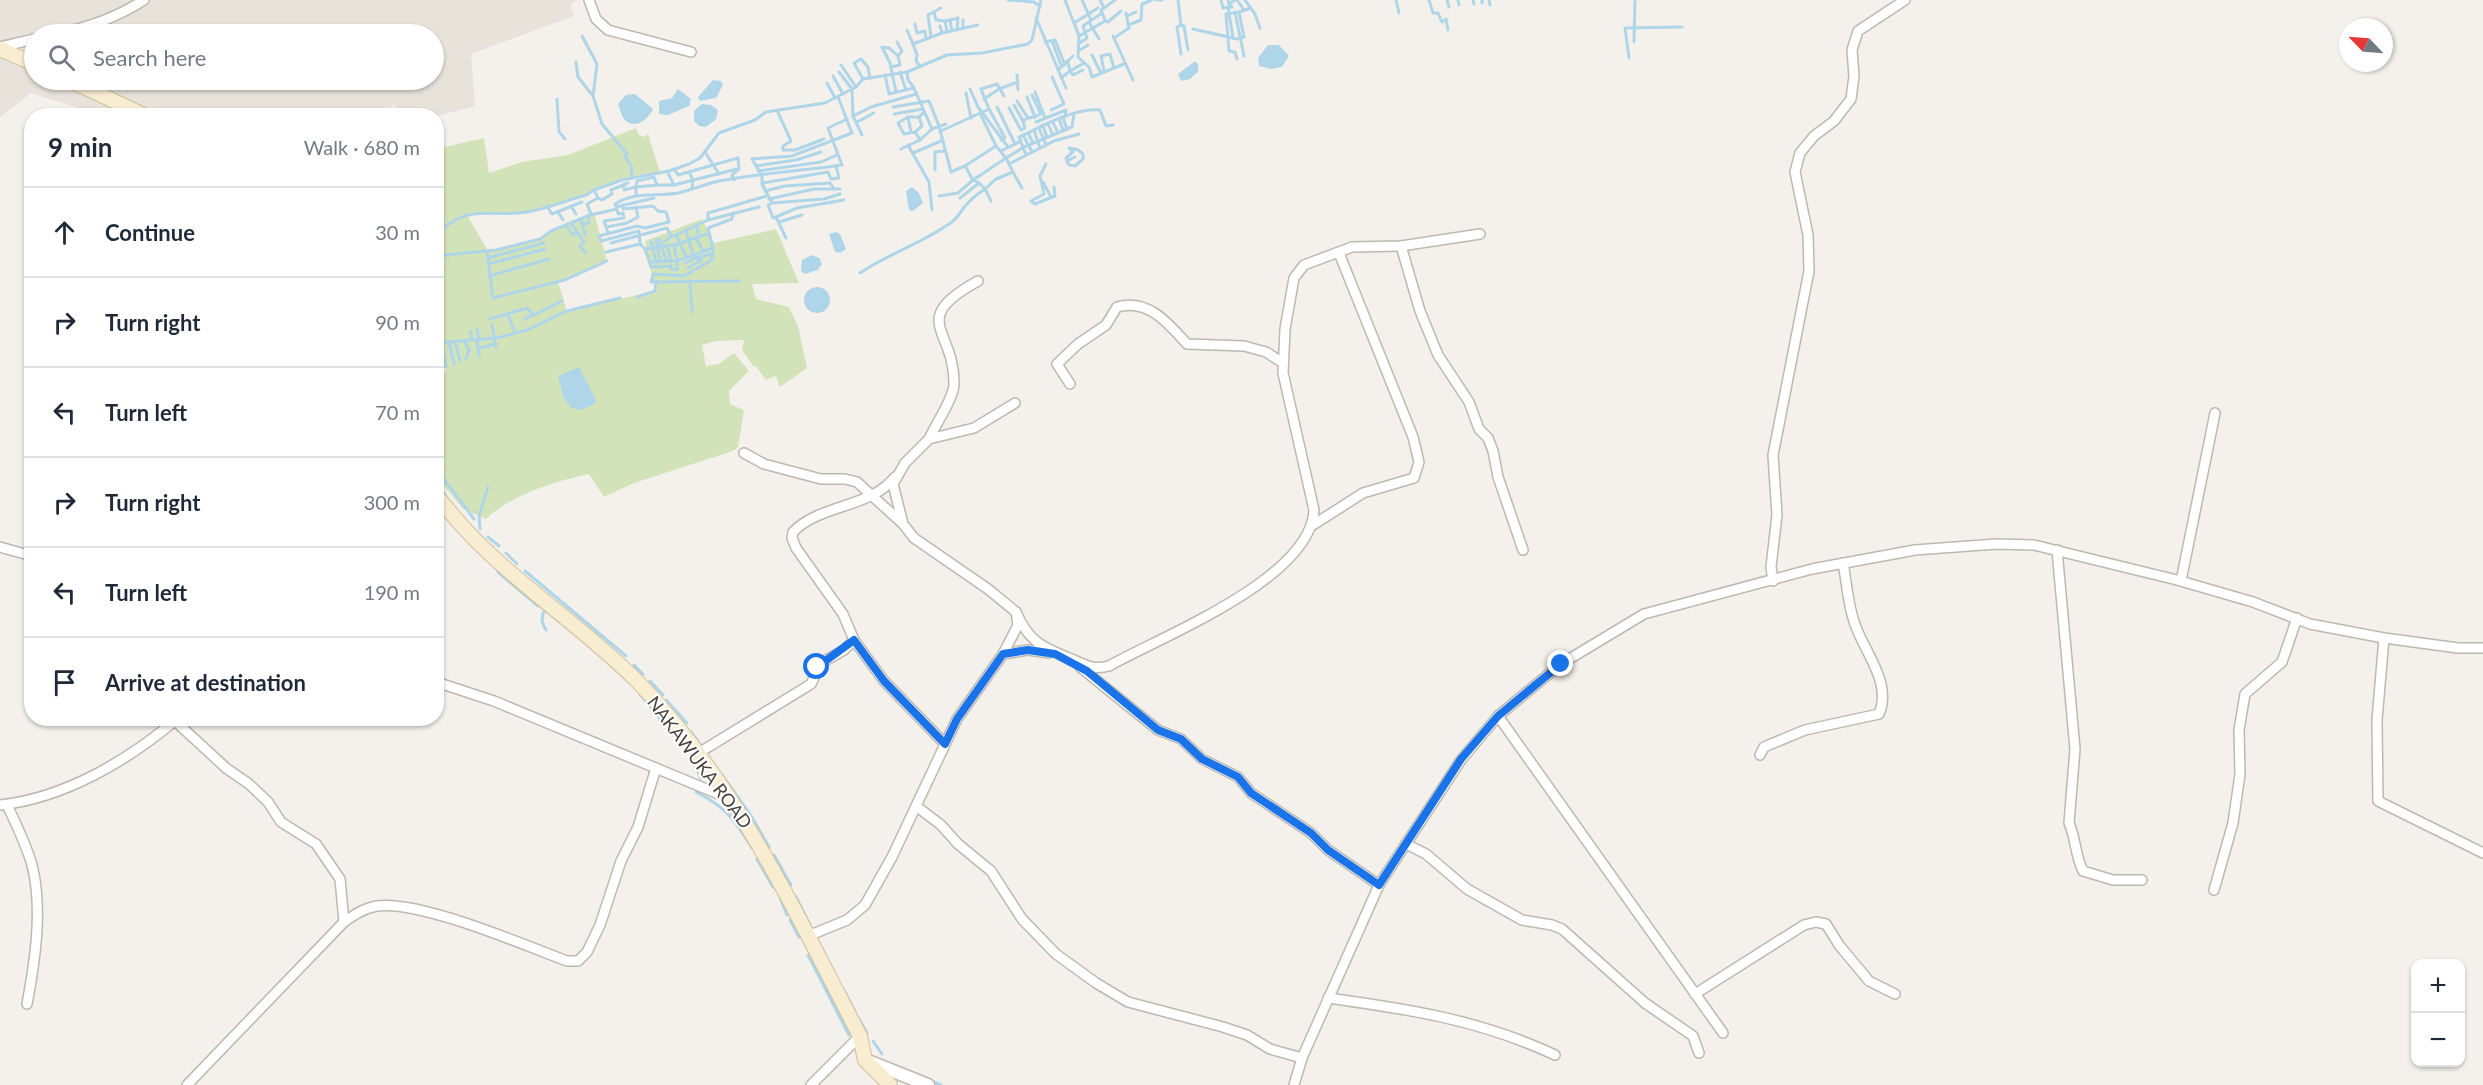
<!DOCTYPE html>
<html lang="en">
<head>
<meta charset="utf-8">
<style>
	:root { --surface:#fff; --page:#f6f6f7; --text:#1f2937; --muted:#747a83; --line:#e0e1e3 }
	body { margin:0; font-family:Lato,sans-serif; background:var(--page); color:var(--text) }
	.controls { position:absolute; right:18px; bottom:18px; display:grid; overflow:hidden; border-radius:12px; box-shadow:0 2px 4px #0004 }
	.controls button { width:54px; height:54px; display:grid; place-items:center; padding:0; border:0; border-bottom:2px solid var(--line); background:var(--surface); color:var(--text); font:30px sans-serif }
	.compass { position:absolute; left:2339px; top:18px; width:54px; height:54px; border-radius:50%; background:var(--surface); box-shadow:0 2px 4px #0004; rotate:295deg }
	.stop { position:absolute; width:18px; height:18px; margin:-14px; border:4px solid #1a73e8; border-radius:50%; background:#fff }
	.stop.end { background:#1a73e8; border-color:#fff; box-shadow:0 2px 6px #0008 }
	.list { margin:0; padding:0; list-style:none }
	h2 { display:flex; justify-content:space-between; align-items:center; height:78px; margin:0; padding:0 24px; font-size:26px }
	h2 small { font-size:20px; font-weight:400; color:var(--muted) }
	.list li { display:grid; grid-template-columns:39px 1fr auto; gap:18px; align-items:center; box-sizing:border-box; height:90px; padding:0 24px; border-top:2px solid var(--line) }
	.list b { display:block; font-size:22px; white-space:nowrap }
	.list em { font-size:20px; font-style:normal; color:var(--muted) }
	.icon { flex:none; width:33px; height:33px; fill:none; stroke:currentColor; stroke-width:2; stroke-linecap:round; stroke-linejoin:round }
	.map { position:relative; flex:none; width:2483px; height:1085px; overflow:hidden }
	.search { position:absolute; background:var(--surface); box-shadow:0 2px 4px #0004; left:24px; top:24px; width:420px; height:66px; display:flex; align-items:center; gap:15px; box-sizing:border-box; padding:0 21px; border-radius:33px; color:var(--muted); font-size:22px }
	.panel { position:absolute; background:var(--surface); box-shadow:0 2px 4px #0004; left:24px; top:108px; width:420px; height:618px; border-radius:24px }
	.map>svg:first-child { display:block }
	.residential { fill:#e7e2da; fill-rule:evenodd }
	.green { fill:#d3e3b9 }
	.water { fill:#afd5e9 }
	.lines { fill:none; stroke-linecap:round; stroke-linejoin:round }
	.stream { stroke:#afd5e9; stroke-width:3 }
	.minor-casing { stroke:#beb8af; stroke-width:12 }
	.tertiary-casing { stroke:#beb8af; stroke-width:15 }
	.secondary-casing { stroke:#cebfa0; stroke-width:16 }
	.minor { stroke:#fff; stroke-width:9 }
	.tertiary { stroke:#fff; stroke-width:12 }
	.secondary { stroke:#f9edd1; stroke-width:14 }
	.route { stroke:#1a73e8; stroke-width:8 }
	.labels { text-anchor:middle; dominant-baseline:central; stroke-width:4.5; stroke-linejoin:round; paint-order:stroke }
	.street-label { font-size:18px; fill:#47413a; stroke:#fff }
</style>
</head>
<body>
<div class="map">
<svg width="2483" height="1085" viewBox="0 0 2483 1085">
	<rect width="100%" height="100%" fill="#f4f1ec"/>
	<path class="residential" d="M0 0H577L570 5 574 16 471 54 475 106 437 116 400 115 394 104 381 116 102 115 31 93 0 117ZM34 34H434V80H34Z"/>
	<path class="green" d="M636 128 639 135 644 137 648 134 660 172C637 174 606 181 586 195L528 212 467 215 488 251 540 239 551 231 594 213 607 261 558 282 567 311 655 291 645 241 702 219 714 243 776 229 799 283 752 284 756 299 789 307 798 326 807 368 780 387 776 376 766 380 756 366 754 367 742 350 744 340 716 341 702 345 706 366 719 364 734 353 749 371 729 391 730 404 744 410 738 447 733 451 634 483 604 497 589 474C555 481 511 495 486 519L463 509 437 477V373L447 370 441 343H436V149L484 138 489 173 521 162 568 155Z"/>
	<g class="water">
		<polygon points="1268,45 1279,45 1289,56 1282,67 1271,69 1259,66 1258,58"/>
		<polygon points="1195,61 1198,64 1198,72 1190,79 1181,81 1178,74"/>
		<polygon points="713,80 721,81 723,85 716,98 700,101 698,97"/>
		<polygon points="678,89 691,99 689,106 668,115 659,114 659,101 672,98"/>
		<path d="M635 94 653 109C649 119 634 131 624 119 621 115 620 108 618 104L626 95Z"/>
		<polygon points="702,104 711,105 718,110 716,119 706,127 699,126 694,121 694,111"/>
		<polygon points="912,187 919,193 923,203 913,211 909,210 906,191"/>
		<polygon points="836,232 840,234 846,249 840,253 835,252 829,234"/>
		<polygon points="812,255 819,258 822,264 818,270 805,274 801,271 802,260"/>
		<circle cx="817" cy="300" r="13"/>
		<polygon points="579,367 596,400 595,404 581,410 571,408 563,396 558,376"/>
	</g>
	<g class="lines">
		<g class="stream">
			<polyline points="1008,0 1034,2 1040,6"/>
			<polyline points="1065,0 1079,36 1078,57 1089,67 1092,77 1124,64"/>
			<polyline points="1082,0 1091,20"/>
			<polyline points="1100,0 1104,8"/>
			<polyline points="1156,0 1162,0"/>
			<polyline points="1178,0 1181,25 1177,27 1181,54"/>
			<polyline points="1221,0 1223,8 1232,7 1229,4"/>
			<polyline points="1228,0 1229,4 1235,0"/>
			<polyline points="1237,0 1244,10"/>
			<polyline points="1245,0 1255,14 1260,28"/>
			<polyline points="1396,0 1399,13"/>
			<polyline points="1429,0 1433,13 1438,13 1442,22 1446,19 1448,30"/>
			<polyline points="1447,0 1449,7"/>
			<polyline points="1458,0 1459,5"/>
			<polyline points="1473,0 1474,4"/>
			<polyline points="1482,0 1482,3"/>
			<polyline points="1489,0 1490,5"/>
			<polyline points="1228,7 1233,38"/>
			<polyline points="934,12 936,20 945,21"/>
			<polyline points="1235,12 1244,56"/>
			<polyline points="1127,16 1136,12"/>
			<polyline points="1036,18 1066,88"/>
			<polyline points="1105,20 1101,10 1115,0"/>
			<polyline points="1089,22 1099,39"/>
			<polyline points="1074,23 1098,8"/>
			<polyline points="915,24 917,33 925,31 926,39"/>
			<polyline points="1128,25 1141,20 1142,4 1152,0"/>
			<polyline points="1181,25 1184,26 1188,50"/>
			<polyline points="940,26 942,33 978,25"/>
			<polyline points="963,28 963,20"/>
			<polyline points="1193,29 1237,39 1244,37 1239,12 1251,8"/>
			<polyline points="907,30 913,44"/>
			<polyline points="947,31 945,21 950,20"/>
			<polyline points="952,31 950,20 958,18 957,30"/>
			<polyline points="582,36 597,64 593,96 602,124 627,154 625,156 631,166 632,177"/>
			<polyline points="1079,36 1105,21 1108,22 1121,11"/>
			<polyline points="1113,36 1133,80"/>
			<polyline points="931,37 928,15 941,8"/>
			<polyline points="1114,38 1129,28 1126,13"/>
			<polyline points="1052,41 1061,65"/>
			<polyline points="1045,42 1055,40 1065,65"/>
			<polyline points="1634,42 1635,0"/>
			<polyline points="1078,44 1087,38 1083,26 1102,13"/>
			<polyline points="1080,50 1088,45"/>
			<polyline points="1092,55 1101,73"/>
			<polyline points="1629,58 1625,28 1682,27"/>
			<polyline points="1237,59 1235,52 1229,51 1226,14 1239,12"/>
			<polyline points="576,62 578,77 593,96"/>
			<polyline points="841,65 856,87"/>
			<polyline points="920,66 916,61 917,55 913,44 942,33"/>
			<polyline points="891,67 900,65 898,56 902,51 897,42"/>
			<polyline points="1058,70 1073,56"/>
			<polyline points="1070,71 1084,63"/>
			<polyline points="1070,71 1073,75 1083,70"/>
			<polyline points="1104,71 1101,56 1110,54 1114,68"/>
			<polyline points="839,72 852,89 853,116 862,135"/>
			<polyline points="900,72 906,90"/>
			<polyline points="885,75 889,94 914,88 908,80 907,72"/>
			<polyline points="1017,75 1018,90"/>
			<polyline points="833,76 843,94"/>
			<polyline points="1061,78 1070,71 1068,62"/>
			<polyline points="863,79 854,63 861,59 868,67 870,78"/>
			<polyline points="827,83 835,98"/>
			<polyline points="914,88 932,129"/>
			<polyline points="970,89 978,107 1008,147"/>
			<polyline points="896,92 890,63 882,47 889,48 898,56"/>
			<polyline points="1035,92 1045,118"/>
			<polyline points="966,93 971,118"/>
			<polyline points="1032,95 1041,114"/>
			<polyline points="1027,97 1035,117 1040,114"/>
			<polyline points="557,99 559,132 565,139"/>
			<polyline points="984,99 999,89 1018,82"/>
			<polyline points="1017,101 1028,118 1035,117"/>
			<polyline points="1014,105 1023,121 1028,118"/>
			<polyline points="893,107 929,101 939,126 951,172 965,166 973,180 958,193 939,196"/>
			<polyline points="997,107 1015,144"/>
			<polyline points="1009,108 1021,130 1025,128 1023,121"/>
			<polyline points="989,109 1005,138 1001,140"/>
			<polyline points="777,110 791,141 783,146 783,150 795,150 824,139"/>
			<polyline points="1051,110 1064,104 1052,77"/>
			<polyline points="924,112 919,117 908,117 898,123 904,134 915,132 920,140 932,129 946,124"/>
			<polyline points="980,113 996,146"/>
			<polyline points="894,114 923,109"/>
			<polyline points="853,116 871,107 916,94"/>
			<polyline points="908,117 911,132"/>
			<polyline points="1063,118 1067,129"/>
			<polyline points="1059,119 1063,130"/>
			<polyline points="857,122 874,113"/>
			<polyline points="1036,122 1066,110 1065,117"/>
			<polyline points="1053,122 1058,133"/>
			<polyline points="1048,124 1053,135"/>
			<polyline points="1043,126 1047,137"/>
			<polyline points="1039,128 1046,145"/>
			<polyline points="1034,130 1040,148"/>
			<polyline points="941,131 989,109 981,89 997,84 1004,96"/>
			<polyline points="915,132 922,126 919,117"/>
			<polyline points="1028,133 1033,143"/>
			<polyline points="1023,135 1032,152"/>
			<polyline points="908,145 929,182 932,210"/>
			<polygon points="1069,148 1078,150 1083,154 1083,159 1075,166 1069,165 1066,158 1073,152"/>
			<polyline points="901,149 920,140"/>
			<polyline points="1001,151 1021,141"/>
			<polyline points="705,152 719,174"/>
			<polyline points="913,153 941,141"/>
			<path d="M1026 155 1019 137C1043 126 1073 108 1100 110L1106 126 1113 125"/>
			<polyline points="1067,161 1075,157"/>
			<polyline points="1009,164 1054,141 1079,134"/>
			<polyline points="1046,164 1040,176 1044,194 1031,201 1035,204 1055,196 1054,187"/>
			<polyline points="756,166 796,160 821,152"/>
			<polyline points="965,166 996,146 1006,158 1024,147 1072,127 1074,114"/>
			<polyline points="674,169 678,175 738,158 739,169 732,175 734,180"/>
			<polyline points="935,170 935,152 944,151"/>
			<polyline points="667,171 674,185 737,169"/>
			<polyline points="758,171 821,162 837,155"/>
			<polyline points="689,172 693,180 692,189"/>
			<polyline points="1043,182 1051,197"/>
			<polyline points="763,183 828,172 831,179 839,178 836,166"/>
			<polyline points="624,184 624,190 636,187 637,181 654,177 657,185 674,185"/>
			<polyline points="594,190 598,198 602,200 612,194 611,190 628,183"/>
			<polyline points="765,191 785,186 830,183 834,189"/>
			<polyline points="636,195 636,187 657,185"/>
			<polyline points="960,198 979,183 973,180 1006,158 1013,172"/>
			<polyline points="769,199 814,189 840,189"/>
			<polyline points="991,201 985,189 996,179 1013,172 1022,188"/>
			<polyline points="772,203 824,199 840,194"/>
			<polyline points="624,205 654,198"/>
			<polyline points="547,206 552,214 582,202"/>
			<polyline points="571,206 576,214"/>
			<polyline points="558,212 563,220"/>
			<polyline points="591,214 587,204 598,198"/>
			<polyline points="776,217 797,208 844,200"/>
			<polyline points="580,219 582,224 589,223 588,216"/>
			<polyline points="708,220 708,213 767,196"/>
			<polyline points="779,222 802,215"/>
			<polyline points="571,223 584,242 580,246 586,253"/>
			<polyline points="582,224 585,235"/>
			<polyline points="566,225 572,234 576,234"/>
			<polyline points="696,225 699,237"/>
			<polyline points="607,227 627,223 638,217 636,207"/>
			<polyline points="686,230 693,255"/>
			<polyline points="608,233 604,221 624,218 623,213 618,214 617,210"/>
			<polyline points="676,235 686,257"/>
			<polyline points="599,236 637,226 645,228 669,222 666,212 658,211 653,206 623,209 623,205 617,207"/>
			<polyline points="599,236 601,241 639,231 640,244 606,252"/>
			<path d="M436 237C464 202 490 218 527 212 547 209 567 200 586 195L594 190 622 180 669 171 689 164 700 158 719 133 755 120 766 112 825 103 856 87 863 79 907 72 947 55 982 53 1028 44 1032 40 1041 0"/>
			<polyline points="696,238 703,251"/>
			<polyline points="786,238 776,217 773,218 768,205 772,203 762,184 762,176 752,159 792,156 852,133 838,97"/>
			<polyline points="659,239 666,260"/>
			<polyline points="656,240 660,261"/>
			<polyline points="651,242 656,262"/>
			<polyline points="664,242 671,236"/>
			<polyline points="611,243 667,228 671,236 676,235 708,220 759,207"/>
			<polyline points="640,244 645,249 674,245 677,261 651,262"/>
			<polyline points="675,245 707,234"/>
			<polyline points="667,246 671,261"/>
			<polyline points="713,248 712,260 684,276 653,274 651,282 740,281"/>
			<polyline points="645,249 651,267 671,266 671,269 677,270 677,261 713,248 708,228 732,219 733,213"/>
			<polyline points="487,251 493,298 565,280 607,261"/>
			<path d="M436 256 496 250 540 239 551 231 590 215 617 209 615 204C636 191 656 197 678 193 692 190 705 184 719 181 759 173 801 171 842 165L828 128 847 119"/>
			<polyline points="488,258 544,243"/>
			<polyline points="685,263 695,258"/>
			<polyline points="489,264 545,249"/>
			<polyline points="688,268 702,260 695,258 712,254"/>
			<path d="M860 273C888 254 920 244 949 224 958 219 960 211 967 204 972 198 979 193 985 189L979 183"/>
			<polyline points="489,276 549,259"/>
			<polyline points="690,283 692,312"/>
			<polyline points="637,297 655,291 656,282"/>
			<polyline points="508,315 515,333"/>
			<polyline points="490,319 527,308 533,315"/>
			<polyline points="525,319 562,301"/>
			<polyline points="492,324 496,348"/>
			<polyline points="477,329 479,340"/>
			<polyline points="470,331 472,340"/>
			<polyline points="477,340 479,356"/>
			<polyline points="464,341 469,350 466,359"/>
			<polyline points="449,342 454,364"/>
			<polyline points="455,342 460,361"/>
			<polyline points="436,343 497,338 527,330 567,311 620,298"/>
			<polyline points="441,343 446,367"/>
			<polyline points="480,348 495,344"/>
			<polyline points="436,469 474,519"/>
			<polyline points="480,529 479,516 488,487"/>
			<polyline points="488,537 499,546"/>
			<polyline points="506,553 517,564"/>
			<polyline points="525,571 626,656"/>
			<polyline points="498,572 538,606"/>
			<polyline points="546,630 542,622 543,613 546,611 551,614"/>
			<polyline points="634,665 643,674"/>
			<polyline points="650,681 663,695"/>
			<polyline points="640,694 673,735"/>
			<polyline points="666,700 687,723"/>
			<polyline points="691,732 702,747"/>
			<polyline points="693,761 701,779"/>
			<polyline points="721,774 750,814 769,847"/>
			<path d="M696 792C726 807 735 820 752 848"/>
			<polyline points="774,855 791,885"/>
			<polyline points="757,859 773,887"/>
			<polyline points="796,897 812,929"/>
			<polyline points="780,898 787,915"/>
			<polyline points="790,920 799,937"/>
			<polyline points="808,955 849,1035"/>
			<polyline points="845,992 855,1012"/>
			<polyline points="859,1019 867,1033"/>
			<polyline points="873,1041 882,1054"/>
			<polyline points="929,1080 941,1085"/>
		</g>
		<defs>
			<g id="minor">
				<polyline points="589,0 596,19 608,30 691,52"/>
				<path d="M56 34C89 27 116 18 144 0"/>
				<polyline points="0,47 34,39"/>
				<polyline points="1401,246 1420,311 1438,355 1469,402 1479,429 1488,438 1493,451 1498,477 1523,550"/>
				<path d="M1070 384 1057 364 1078 344 1106 325 1117 307C1148 298 1168 323 1187 344L1244 346 1266 352 1283 363"/>
				<path d="M929 439C935 425 954 398 954 384 955 329 907 320 978 281"/>
				<polyline points="744,453 764,464 821,479 845,479 857,482 902,523"/>
				<polyline points="1313,525 1363,493 1414,478 1419,462 1413,437 1339,253"/>
				<polyline points="0,547 32,556"/>
				<path d="M2057 550 2075 749 2069 823C2076 839 2075 855 2083 871L2113 880H2142"/>
				<polyline points="1773,581 1771,567 1777,515 1773,455 1809,271 1808,235 1795,172 1800,153 1814,136 1834,121 1851,99 1854,76 1852,50 1858,31 1905,0"/>
				<polyline points="2181,581 2215,413"/>
				<path d="M1016 612C1029 643 1044 648 1074 660 1087 666 1095 670 1109 666 1162 636 1311 579 1314 510L1283 373 1285 329 1294 278 1304 265 1352 247 1401 246 1480 234"/>
				<polyline points="2384,638 2377,720 2378,801 2483,853"/>
				<polyline points="854,640 884,681 945,744"/>
				<polyline points="1003,654 1018,625 1016,612 988,589 914,538 903,524 893,484 905,463 929,439 974,428 1015,403"/>
				<polyline points="1080,667 1158,730 1181,739 1202,759 1238,777 1251,793 1311,833 1328,850 1379,885"/>
				<polyline points="436,682 494,701 728,798"/>
				<polyline points="1498,716 1723,1033"/>
				<polyline points="175,721 226,768 249,784 268,802 281,822 316,844 340,879 344,922"/>
				<path d="M697 754 811 684 821 663 844 650 854 640 843 614 796 548 792 538 793 532C820 504 871 508 895 477"/>
				<path d="M1760 755 1764 747 1805 730 1879 714C1892 684 1866 654 1856 627 1848 608 1847 584 1843 563"/>
				<path d="M0 805C65 798 129 760 178 718"/>
				<path d="M7 805C16 824 26 844 32 865 43 909 35 961 27 1004"/>
				<polyline points="916,806 941,825 958,844 991,871 1022,919 1056,954 1096,983 1128,1002 1223,1027 1247,1035 1270,1049 1302,1058"/>
				<polyline points="1406,844 1426,854 1467,889 1522,920 1552,925 1562,929 1645,1003 1693,1036 1699,1053"/>
				<polyline points="2214,890 2233,823 2240,774 2239,730 2245,694 2282,662 2297,618"/>
				<polyline points="808,936 847,920 865,905 892,857 957,719 1003,654 1028,650 1049,653"/>
				<polyline points="1695,994 1804,925 1816,922 1826,924 1839,945 1869,981 1895,994"/>
				<path d="M1328 998C1408 1009 1481 1020 1555 1055"/>
				<path d="M187 1085 344 922C354 915 364 908 377 906 420 900 524 945 567 961H578L587 952 600 925 621 861 638 827 656 768"/>
				<polyline points="811,1085 860,1036"/>
				<polyline points="1294,1085 1302,1058 1379,885 1461,760 1498,716 1561,664 1644,614 1812,569 1915,550 1996,544 2034,545 2177,580 2253,602 2310,624 2384,638 2458,648 2483,648"/>
			</g>
			<polyline id="tertiary" points="868,1061 928,1085"/>
			<g id="secondary">
				<polyline points="0,49 34,64"/>
				<polyline points="69,80 146,116"/>
				<path d="M436 494C491 570 574 617 639 683 737 784 795 912 860 1036L865 1060 890 1085"/>
			</g>
		</defs>
		<use href="#minor" class="minor-casing"/>
		<use href="#tertiary" class="tertiary-casing"/>
		<use href="#secondary" class="secondary-casing"/>
		<use href="#minor" class="minor"/>
		<use href="#tertiary" class="tertiary"/>
		<use href="#secondary" class="secondary"/>
	</g>
	<g class="lines">
		<polyline class="route" points="817,667 854,640 884,681 945,744 957,719 1003,654 1028,650 1055,654 1087,671 1158,730 1181,739 1202,759 1238,777 1251,793 1311,833 1328,850 1379,885 1461,759 1498,716 1561,664"/>
	</g>
	<g class="labels">
		<g class="street-label">
			<text transform="translate(700 762) rotate(53)">NAKAWUKA ROAD</text>
		</g>
	</g>
</svg>
<div class="controls">
<button>+</button>
<button>−</button>
</div>
<svg class="compass" viewBox="-18 -18 36 36"><path d="M0-13l5 13h-10z" fill="#e53935"/><path d="M0 13l5-13h-10z" fill="#747a83"/></svg>
<div class="stop" style="left:817px;top:667px"></div>
<div class="stop end" style="left:1561px;top:664px"></div>
<div class="search"><svg class="icon" aria-label="search" viewBox="0 0 24 24"><circle cx="10" cy="10" r="6"/><path d="M15 15l6 6"/></svg>Search here</div>
<section class="panel">
<h2>9 min<small>Walk · 680 m</small></h2>
<ul class="list">
<li><svg class="icon" aria-label="ahead" viewBox="0 0 24 24"><path d="M12 20V5M6 11l6-6 6 6"/></svg><div><b>Continue</b></div><em>30 m</em></li>
<li><svg class="icon" aria-label="right" viewBox="0 0 24 24"><path d="M7 20v-9h11M14 6l5 5-5 5"/></svg><div><b>Turn right</b></div><em>90 m</em></li>
<li><svg class="icon" aria-label="left" viewBox="0 0 24 24"><path d="M17 20v-9H6M10 6l-5 5 5 5"/></svg><div><b>Turn left</b></div><em>70 m</em></li>
<li><svg class="icon" aria-label="right" viewBox="0 0 24 24"><path d="M7 20v-9h11M14 6l5 5-5 5"/></svg><div><b>Turn right</b></div><em>300 m</em></li>
<li><svg class="icon" aria-label="left" viewBox="0 0 24 24"><path d="M17 20v-9H6M10 6l-5 5 5 5"/></svg><div><b>Turn left</b></div><em>190 m</em></li>
<li><svg class="icon" aria-label="arrive" viewBox="0 0 24 24"><path d="M6 21V4h12l-3 4 3 4H6"/></svg><div><b>Arrive at destination</b></div></li>
</ul>
</section>
</div>
</body>
</html>
